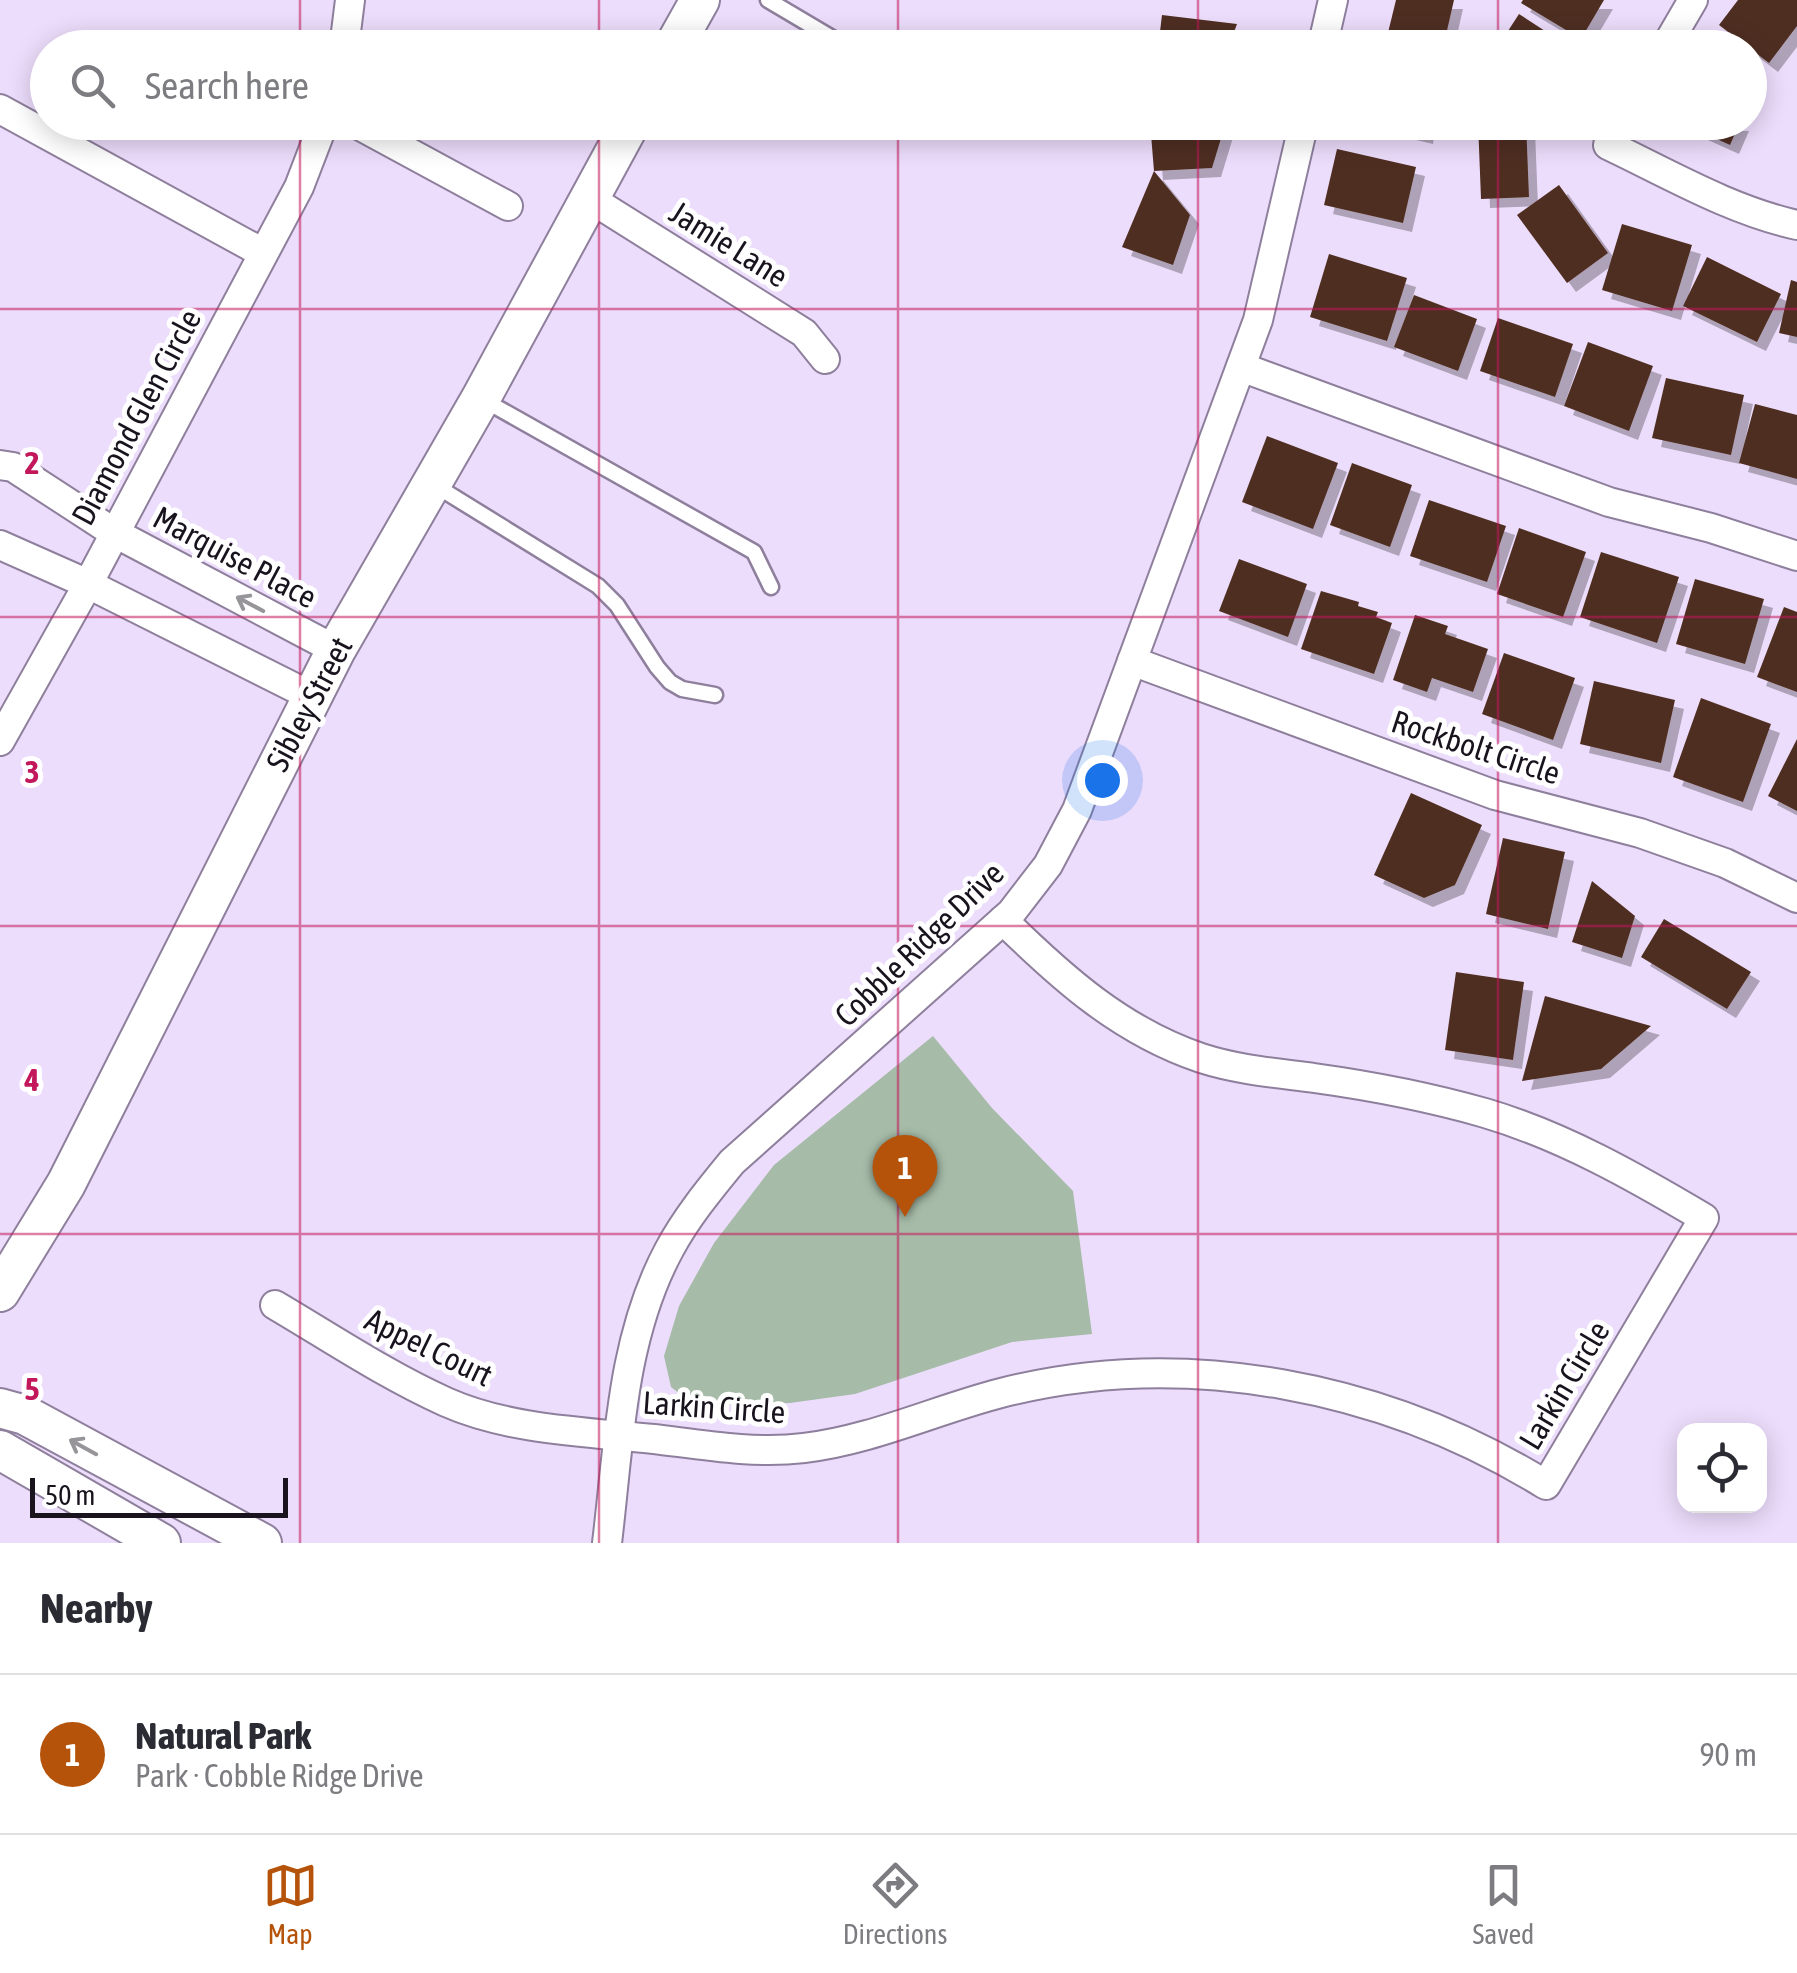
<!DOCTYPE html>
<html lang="en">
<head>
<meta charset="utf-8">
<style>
	:root { --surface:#fff; --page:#f2f2f3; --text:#2b2b33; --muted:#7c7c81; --line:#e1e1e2; --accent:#b45309 }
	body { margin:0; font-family:"Asap Condensed",sans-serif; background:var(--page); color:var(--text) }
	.controls { position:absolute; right:30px; bottom:30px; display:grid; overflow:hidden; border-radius:20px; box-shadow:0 5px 25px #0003 }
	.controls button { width:90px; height:90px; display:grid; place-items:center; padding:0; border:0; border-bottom:2px solid var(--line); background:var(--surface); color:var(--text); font:50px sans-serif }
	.scale { position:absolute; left:30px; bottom:25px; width:258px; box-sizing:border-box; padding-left:10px; border:5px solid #18131d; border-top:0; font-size:28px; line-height:35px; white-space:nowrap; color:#18131d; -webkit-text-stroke:8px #fff; paint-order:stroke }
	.you { position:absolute; left:1102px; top:780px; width:35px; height:35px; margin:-25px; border:8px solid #fff; border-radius:50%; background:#1a73e8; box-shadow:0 0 0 15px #1a73e833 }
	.badge { display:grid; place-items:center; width:65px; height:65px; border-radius:50%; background:var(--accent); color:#fff; font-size:32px; font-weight:700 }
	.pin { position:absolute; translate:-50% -82px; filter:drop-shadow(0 2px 5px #0008) }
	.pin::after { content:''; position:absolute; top:52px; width:35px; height:30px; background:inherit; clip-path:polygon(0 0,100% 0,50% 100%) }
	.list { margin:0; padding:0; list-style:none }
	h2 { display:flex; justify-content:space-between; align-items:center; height:130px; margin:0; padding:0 40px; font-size:42px }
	h2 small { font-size:32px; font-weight:400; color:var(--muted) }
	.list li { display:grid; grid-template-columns:65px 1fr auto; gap:30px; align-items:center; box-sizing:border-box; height:160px; padding:0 40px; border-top:2px solid var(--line) }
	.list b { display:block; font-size:38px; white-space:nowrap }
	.list p { margin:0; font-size:32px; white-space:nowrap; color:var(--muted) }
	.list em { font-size:32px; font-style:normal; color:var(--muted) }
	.icon { flex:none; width:55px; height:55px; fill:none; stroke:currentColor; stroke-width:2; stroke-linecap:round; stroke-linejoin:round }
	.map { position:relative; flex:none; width:1797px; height:1543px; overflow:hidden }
	.search { position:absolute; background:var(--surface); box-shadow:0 5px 25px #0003; left:30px; right:30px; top:30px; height:110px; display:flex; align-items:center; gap:25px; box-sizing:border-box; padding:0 35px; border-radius:55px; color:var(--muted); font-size:38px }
	.sheet { height:290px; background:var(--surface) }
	nav { display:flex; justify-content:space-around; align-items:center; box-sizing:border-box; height:140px; border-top:2px solid var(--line); background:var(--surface); font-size:28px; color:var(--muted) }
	nav a { display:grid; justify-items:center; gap:5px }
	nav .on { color:var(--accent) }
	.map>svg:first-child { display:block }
	.green { fill:#a6bba8 }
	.building { fill:#502f21; filter:url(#shadow) }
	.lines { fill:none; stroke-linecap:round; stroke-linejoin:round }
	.lane-casing { stroke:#8e7f9c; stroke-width:19 }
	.street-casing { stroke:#8e7f9c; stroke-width:32 }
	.secondary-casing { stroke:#8e7f9c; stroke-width:42 }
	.lane { stroke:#fff; stroke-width:14 }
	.street { stroke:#fff; stroke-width:28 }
	.secondary { stroke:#fff; stroke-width:38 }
	.oneway { stroke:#979599 }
	.grid { fill:none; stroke:#c2185b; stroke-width:2.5; stroke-opacity:0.55 }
	.labels { text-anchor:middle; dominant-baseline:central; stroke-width:10; stroke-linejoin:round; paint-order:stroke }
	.street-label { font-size:32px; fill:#18131d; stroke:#fff }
	.grid-label { font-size:32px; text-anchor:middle; font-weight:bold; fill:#c2185b; stroke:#fff; stroke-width:10; stroke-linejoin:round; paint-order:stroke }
</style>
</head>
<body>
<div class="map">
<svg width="1797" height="1543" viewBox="0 0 1797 1543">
	<defs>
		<filter id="shadow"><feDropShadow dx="9" dy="9" stdDeviation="0" flood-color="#0004"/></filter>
	</defs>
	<rect width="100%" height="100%" fill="#edddfc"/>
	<polygon class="green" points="933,1036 992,1108 1073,1191 1092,1334 1012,1342 855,1394 790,1403 722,1405 688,1400 671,1387 664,1356 679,1306 714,1243 774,1165"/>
	<g class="building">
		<polygon points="1396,0 1454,0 1443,48 1385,45"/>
		<polygon points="1523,0 1604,0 1581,39 1521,3"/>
		<polygon points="1738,0 1797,0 1797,26 1769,63 1719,25"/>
		<polygon points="1519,14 1571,48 1497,48"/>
		<polygon points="1162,15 1237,24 1228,48 1158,48"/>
		<polygon points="1150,122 1226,122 1212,168 1154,171"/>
		<polygon points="1369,122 1426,122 1424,135"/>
		<polygon points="1478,122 1526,122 1529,197 1481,199"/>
		<polygon points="1679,122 1740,122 1730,145"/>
		<polygon points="1337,149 1416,167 1403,223 1324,205"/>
		<polygon points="1154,171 1190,215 1173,265 1122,247"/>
		<polygon points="1559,185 1608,253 1567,283 1517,215"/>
		<polygon points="1622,224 1692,245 1672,311 1602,290"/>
		<polygon points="1329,254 1407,278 1387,341 1310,317"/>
		<polygon points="1707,257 1781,294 1757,342 1683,306"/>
		<polygon points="1791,280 1797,282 1797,337 1779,333"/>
		<polygon points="1414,295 1477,319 1458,371 1394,347"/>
		<polygon points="1498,318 1573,344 1555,397 1480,371"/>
		<polygon points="1588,342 1653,366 1629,431 1564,406"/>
		<polygon points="1666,378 1744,395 1731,455 1652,438"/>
		<polygon points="1755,404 1797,415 1797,479 1739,463"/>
		<polygon points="1267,436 1338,463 1313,529 1242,502"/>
		<polygon points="1352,463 1412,485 1390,547 1330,525"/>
		<polygon points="1429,500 1506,526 1487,582 1410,556"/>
		<polygon points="1519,528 1586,552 1563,617 1497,594"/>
		<polygon points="1601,552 1679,577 1657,643 1580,617"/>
		<polygon points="1239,559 1307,584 1288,637 1219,611"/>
		<polygon points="1695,579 1764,599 1745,664 1676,644"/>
		<polygon points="1321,591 1359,602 1358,606 1378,612 1376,617 1392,623 1374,674 1301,649"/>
		<polygon points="1784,607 1797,612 1797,692 1757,677"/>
		<polygon points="1415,615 1448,626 1445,634 1488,649 1473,692 1432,678 1427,692 1393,680"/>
		<polygon points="1504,653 1575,678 1553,740 1482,714"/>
		<polygon points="1594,681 1675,700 1661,763 1580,744"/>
		<polygon points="1701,698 1771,724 1743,802 1673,777"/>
		<polygon points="1797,739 1797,811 1768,796"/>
		<polygon points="1411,793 1482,825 1455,885 1424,898 1374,875"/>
		<polygon points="1503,838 1565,852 1548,929 1486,914"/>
		<polygon points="1592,881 1635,916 1622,958 1572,942"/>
		<polygon points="1664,919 1751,972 1727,1009 1641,957"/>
		<polygon points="1456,972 1524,982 1513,1060 1445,1050"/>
		<polygon points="1545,996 1651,1026 1601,1069 1522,1081"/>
	</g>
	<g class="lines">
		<defs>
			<g id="lane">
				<polyline points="768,0 849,48"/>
				<polyline points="482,399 754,552 771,587"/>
				<polyline points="433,484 598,586 617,605 657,667 670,682 682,689 715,695"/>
			</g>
			<g id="street">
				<polyline points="344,48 350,0"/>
				<polyline points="1322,48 1333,0"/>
				<polyline points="1665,48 1693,0"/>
				<polyline points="0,109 263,253"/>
				<polyline points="353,122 508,206"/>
				<path d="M1621 122 1608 145C1669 174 1730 210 1797 225"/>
				<polyline points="589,198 804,333 825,359"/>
				<polyline points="1241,367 1609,502 1711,528 1797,556"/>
				<polyline points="0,465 13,467 113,532 336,650"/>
				<polyline points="0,545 88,584 311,696"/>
				<polyline points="1132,661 1495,795 1640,833 1725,863 1797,898"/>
				<polyline points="0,741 88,584 299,187 324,122"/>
				<path d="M275 1305C331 1338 386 1375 446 1402 509 1430 586 1432 654 1439 703 1445 754 1454 804 1448 872 1440 935 1410 1001 1393 1185 1346 1386 1386 1546 1485L1704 1218C1635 1177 1563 1136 1485 1113 1429 1097 1372 1086 1314 1078 1276 1073 1238 1070 1201 1058 1121 1031 1062 978 1003 920"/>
				<path d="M607 1543C619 1445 621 1339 669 1250 686 1218 709 1190 732 1162L1011 913 1048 865 1077 810 1258 320 1304 122"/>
			</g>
			<g id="secondary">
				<polyline points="673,48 700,0"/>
				<polyline points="0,1292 66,1184 336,650 481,398 631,122"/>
				<polyline points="0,1408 25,1415 262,1543"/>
				<polyline points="0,1450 161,1543"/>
			</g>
		</defs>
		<use href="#lane" class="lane-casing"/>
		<use href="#street" class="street-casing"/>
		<use href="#secondary" class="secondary-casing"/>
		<use href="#lane" class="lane"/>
		<use href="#street" class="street"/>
		<use href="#secondary" class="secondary"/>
	</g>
	<defs><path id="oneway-shaft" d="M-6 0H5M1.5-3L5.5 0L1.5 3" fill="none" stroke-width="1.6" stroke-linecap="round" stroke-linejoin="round" transform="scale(2.5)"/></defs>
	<g class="oneway">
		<use href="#oneway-shaft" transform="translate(250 604) rotate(-152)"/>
		<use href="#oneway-shaft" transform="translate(83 1447) rotate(-151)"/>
	</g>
	<path class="grid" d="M300 0V48M599 0V48M898 0V48M1198 0V48M1498 0V48M300 122V1543M599 122V1543M898 122V1543M1198 122V1543M1498 122V1543M0 309H1797M0 617H1797M0 926H1797M0 1234H1797"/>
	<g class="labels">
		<g class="street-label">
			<text transform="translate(729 244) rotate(32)">Jamie Lane</text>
			<text transform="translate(136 417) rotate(-62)">Diamond Glen Circle</text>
			<text transform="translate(235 557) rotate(28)">Marquise Place</text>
			<text transform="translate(309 704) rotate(-62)">Sibley Street</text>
			<text transform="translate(1476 747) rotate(18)">Rockbolt Circle</text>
			<text transform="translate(919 944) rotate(-44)">Cobble Ridge Drive</text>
			<text transform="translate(429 1347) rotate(26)">Appel Court</text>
			<text transform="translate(1564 1385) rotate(-59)">Larkin Circle</text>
			<text transform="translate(714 1407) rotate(4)">Larkin Circle</text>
		</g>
	</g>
	<g class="grid-label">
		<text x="32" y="474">2</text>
		<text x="32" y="783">3</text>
		<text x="32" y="1091">4</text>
		<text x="32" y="1400">5</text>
	</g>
</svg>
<div class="controls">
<button><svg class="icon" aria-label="locate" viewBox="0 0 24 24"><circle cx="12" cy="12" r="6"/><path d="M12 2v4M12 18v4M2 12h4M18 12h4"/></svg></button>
</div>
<div class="scale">50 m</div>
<div class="you"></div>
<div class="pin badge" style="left:905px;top:1217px">1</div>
<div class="search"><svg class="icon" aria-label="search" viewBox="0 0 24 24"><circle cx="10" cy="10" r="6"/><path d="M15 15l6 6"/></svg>Search here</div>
</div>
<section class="sheet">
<h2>Nearby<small></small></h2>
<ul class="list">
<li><span class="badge">1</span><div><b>Natural Park</b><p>Park · Cobble Ridge Drive</p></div><em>90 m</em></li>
</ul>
</section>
<nav>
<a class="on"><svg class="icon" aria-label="map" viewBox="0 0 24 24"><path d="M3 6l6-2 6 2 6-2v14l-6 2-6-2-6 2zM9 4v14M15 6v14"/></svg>Map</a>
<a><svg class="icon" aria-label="directions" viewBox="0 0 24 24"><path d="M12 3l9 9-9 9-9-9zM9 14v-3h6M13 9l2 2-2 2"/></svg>Directions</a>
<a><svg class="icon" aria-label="saved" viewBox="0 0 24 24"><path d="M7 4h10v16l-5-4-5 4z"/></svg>Saved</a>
</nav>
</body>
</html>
